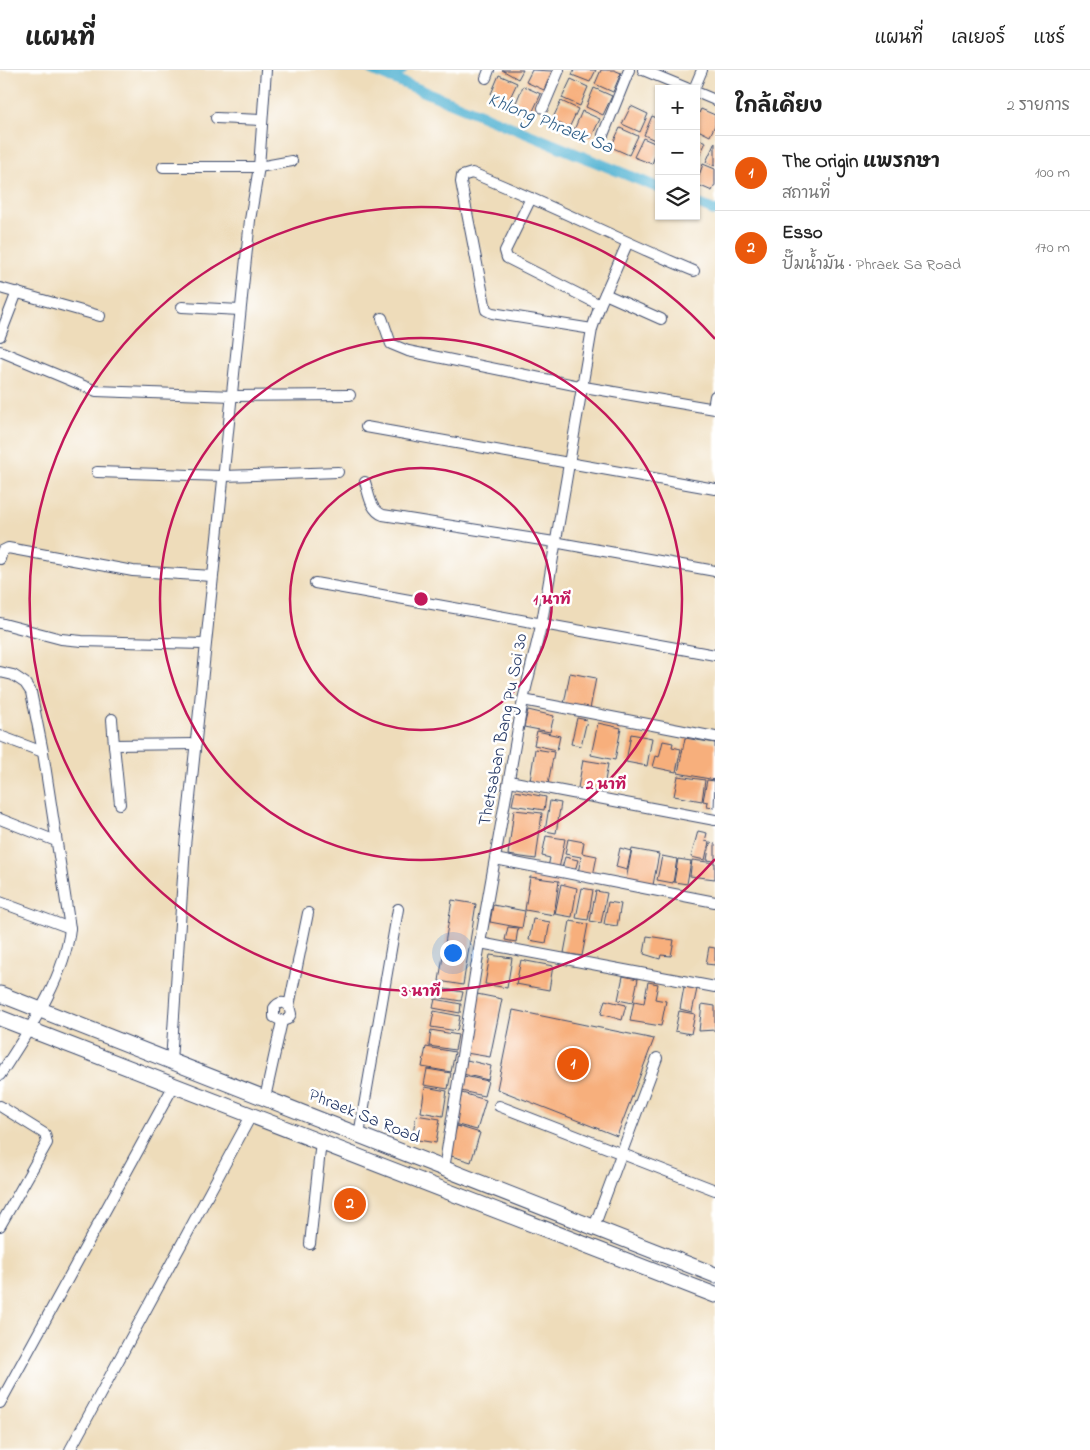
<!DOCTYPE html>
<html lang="th">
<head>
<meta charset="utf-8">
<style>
	:root { --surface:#fff; --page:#f6f6f6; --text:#222; --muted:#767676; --line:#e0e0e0; --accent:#ea580c }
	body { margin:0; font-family:"Indie Flower","Playpen Sans Thai",sans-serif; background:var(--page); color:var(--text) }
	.controls { position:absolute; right:15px; top:15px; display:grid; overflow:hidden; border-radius:0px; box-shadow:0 1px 4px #0004 }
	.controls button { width:45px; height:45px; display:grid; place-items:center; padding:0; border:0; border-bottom:1px solid var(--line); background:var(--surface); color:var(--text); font:25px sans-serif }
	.you { position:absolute; left:452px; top:882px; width:18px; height:18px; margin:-12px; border:4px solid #fff; border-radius:50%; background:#1a73e8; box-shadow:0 0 0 8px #1a73e833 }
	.badge { display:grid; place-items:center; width:32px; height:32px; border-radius:50%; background:var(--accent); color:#fff; font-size:16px; font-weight:700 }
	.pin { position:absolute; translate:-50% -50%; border:2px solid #fff; box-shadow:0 1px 5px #0006 }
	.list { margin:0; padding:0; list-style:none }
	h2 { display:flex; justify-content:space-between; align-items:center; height:65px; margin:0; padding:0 20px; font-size:21px }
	h2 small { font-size:16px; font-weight:400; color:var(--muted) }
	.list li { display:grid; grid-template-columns:32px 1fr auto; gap:15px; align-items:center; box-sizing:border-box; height:75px; padding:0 20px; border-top:1px solid var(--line) }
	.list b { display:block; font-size:19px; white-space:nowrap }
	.list p { margin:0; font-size:16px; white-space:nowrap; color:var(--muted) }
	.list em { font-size:16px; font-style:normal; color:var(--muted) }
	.icon { flex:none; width:28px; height:28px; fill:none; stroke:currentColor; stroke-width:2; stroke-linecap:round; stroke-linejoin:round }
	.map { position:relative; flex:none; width:715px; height:1380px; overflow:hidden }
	header { display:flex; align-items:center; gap:30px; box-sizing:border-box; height:70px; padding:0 25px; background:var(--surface); border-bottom:1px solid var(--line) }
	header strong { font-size:24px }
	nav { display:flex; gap:28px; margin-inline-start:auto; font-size:18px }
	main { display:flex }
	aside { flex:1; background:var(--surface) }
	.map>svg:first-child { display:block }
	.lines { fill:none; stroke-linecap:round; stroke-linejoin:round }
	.canal { stroke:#54b4d3; stroke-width:11 }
	.building { fill:#f7af7c }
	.street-casing { stroke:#3b496c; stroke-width:12 }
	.secondary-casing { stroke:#3b496c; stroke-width:17 }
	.street { stroke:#fff; stroke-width:10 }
	.secondary { stroke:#fff; stroke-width:15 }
	.ring { fill:none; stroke:#c2185b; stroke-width:2.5 }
	.labels { text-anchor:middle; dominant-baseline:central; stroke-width:5; stroke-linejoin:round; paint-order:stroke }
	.street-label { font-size:18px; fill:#1b2f5e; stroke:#fff }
	.water-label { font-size:19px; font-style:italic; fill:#2f5e87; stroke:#fff }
	.centre { fill:#c2185b; stroke:#fff; stroke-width:2.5 }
	.ring-label { font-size:15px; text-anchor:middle; font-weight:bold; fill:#c2185b; stroke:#fff; stroke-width:5; stroke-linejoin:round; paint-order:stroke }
</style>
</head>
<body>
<header>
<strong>แผนที่</strong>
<nav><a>แผนที่</a><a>เลเยอร์</a><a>แชร์</a></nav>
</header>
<main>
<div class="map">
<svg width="715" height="1380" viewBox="0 0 715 1380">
	<rect width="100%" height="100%" fill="#fff"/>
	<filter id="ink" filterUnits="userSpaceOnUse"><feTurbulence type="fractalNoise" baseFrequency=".02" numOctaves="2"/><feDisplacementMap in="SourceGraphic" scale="10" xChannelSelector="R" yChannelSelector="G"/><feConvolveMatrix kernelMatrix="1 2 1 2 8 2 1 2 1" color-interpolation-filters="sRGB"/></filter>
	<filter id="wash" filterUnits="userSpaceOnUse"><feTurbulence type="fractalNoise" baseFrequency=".0096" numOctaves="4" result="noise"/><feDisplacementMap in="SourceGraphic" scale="20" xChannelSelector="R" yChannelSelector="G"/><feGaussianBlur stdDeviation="1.12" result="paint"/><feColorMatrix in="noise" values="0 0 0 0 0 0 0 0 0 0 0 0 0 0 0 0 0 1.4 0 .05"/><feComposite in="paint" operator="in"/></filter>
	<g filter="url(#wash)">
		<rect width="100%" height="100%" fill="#eedcba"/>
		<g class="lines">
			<g class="canal">
				<polyline points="372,0 659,118"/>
				<polyline points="391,8 402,0"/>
				<polyline points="696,133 715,141"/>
			</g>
		</g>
		<g id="blocks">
			<g class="building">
				<polygon points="502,0 523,0 518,9"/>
				<polygon points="532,0 552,1 544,20 526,12"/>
				<polygon points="574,0 596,0 590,12 572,5"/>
				<polygon points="601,0 614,0 621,3 613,22 595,14"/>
				<polygon points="499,5 517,13 508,32 491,24"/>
				<polygon points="571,9 588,17 580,36 562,28"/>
				<polygon points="523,16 541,24 532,43 515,35"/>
				<polygon points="594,18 612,26 603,45 586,37"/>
				<polygon points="561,31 578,39 569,58 552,50"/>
				<polygon points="631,36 648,44 640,62 622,54"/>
				<polygon points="701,39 715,45 715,55 710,66 696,59 696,49"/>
				<polygon points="582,41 600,49 591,68 574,60"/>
				<polygon points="652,46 659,49 659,72 644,65"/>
				<polygon points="620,58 638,66 629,85 611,77"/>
				<polygon points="643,68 659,75 652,94 634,87"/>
				<polygon points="696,68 706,72 696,93"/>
				<polygon points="715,72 715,96 706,92"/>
				<polygon points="703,94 715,99 715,115 712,121 696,114"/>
				<polygon points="570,603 596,608 590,639 564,634"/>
				<polygon points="528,640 554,646 550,662 524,657"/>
				<polygon points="577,648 587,650 581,676 571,674"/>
				<polygon points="598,653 621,658 615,690 591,685"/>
				<polygon points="537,661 560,666 557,680 534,675"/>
				<polygon points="631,664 652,668 647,696 626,692"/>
				<polygon points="685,668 715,673 715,710 678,703"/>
				<polygon points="663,671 673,673 672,677 681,679 676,702 653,697 656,686 659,687"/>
				<polygon points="535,679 554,682 548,714 530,711"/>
				<polygon points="583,690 608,694 603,722 578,718"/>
				<polygon points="678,706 705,710 702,731 674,726"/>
				<polygon points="707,710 715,711 714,738 707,737 708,732 703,731"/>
				<polygon points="515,721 546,727 544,740 512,735"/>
				<polygon points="550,731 561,733 556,763 545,761"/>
				<polygon points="514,740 542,743 536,789 508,785"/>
				<polygon points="698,761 707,763 705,771 709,772 705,790 691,787"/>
				<polygon points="546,766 565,769 559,799 548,797 550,788 542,786"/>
				<polygon points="568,769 584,772 582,783 597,786 593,806 578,803 581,787 565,784"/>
				<polygon points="710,773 715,774 715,791 707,790"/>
				<polygon points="620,778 631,781 627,800 616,797"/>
				<polygon points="632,779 659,784 653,815 626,810"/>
				<polygon points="662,786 677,789 673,813 657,810"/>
				<polygon points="565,787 578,790 575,801 562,798"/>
				<polygon points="678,789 691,791 687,814 674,812"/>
				<polygon points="692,790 715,793 715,809 690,806"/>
				<polygon points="530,807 559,811 554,845 525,840"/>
				<polygon points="561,814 577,818 572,847 555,844"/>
				<polygon points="582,818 593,820 588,850 576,848"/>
				<polygon points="596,821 607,823 601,853 590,851"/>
				<polygon points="452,830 476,834 463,915 439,911"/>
				<polygon points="608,832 621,834 617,856 604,854"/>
				<polygon points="493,835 525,841 522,858 490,852"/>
				<polygon points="533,849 550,852 546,873 529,870"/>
				<polygon points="570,851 588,854 582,886 564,883"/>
				<polygon points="508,857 518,858 516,872 505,870"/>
				<polygon points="647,866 674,870 671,886 661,885 660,889 644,884"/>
				<polygon points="709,877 715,878 715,895 706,894"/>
				<polygon points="490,885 512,888 507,918 485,914"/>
				<polygon points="521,890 553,896 549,920 516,914"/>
				<polygon points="623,906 638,909 633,933 618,930"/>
				<polygon points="648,912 658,914 655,929 666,931 661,956 630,951 634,931 644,933"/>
				<polygon points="684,917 697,919 692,942 680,939"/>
				<polygon points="438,918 463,922 461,931 436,927"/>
				<polygon points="477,924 502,929 490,987 466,983"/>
				<polygon points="435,929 461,934 460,943 433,938"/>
				<polygon points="605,930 626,935 622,950 601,944"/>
				<polygon points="702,934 715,936 715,960 699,961"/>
				<polygon points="513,940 654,969 617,1066 497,1019"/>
				<polygon points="434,941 460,946 457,961 431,957"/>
				<polygon points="679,941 695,944 691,964 675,961"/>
				<polygon points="431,960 458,965 455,980 429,976"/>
				<polygon points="426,977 455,982 451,1002 422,997"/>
				<polygon points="467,990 491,996 488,1010 463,1004"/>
				<polygon points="427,999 451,1003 448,1019 424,1015"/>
				<polygon points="464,1006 488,1011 484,1026 461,1021"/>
				<polygon points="425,1017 447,1021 443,1046 421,1042"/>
				<polygon points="462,1023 486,1030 477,1060 454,1054"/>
				<polygon points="416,1045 440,1049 436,1073 412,1069"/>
				<polygon points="457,1056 480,1063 471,1092 448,1085"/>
			</g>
		</g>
	</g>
	<g filter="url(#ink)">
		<use href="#blocks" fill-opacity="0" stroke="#3b496c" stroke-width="1"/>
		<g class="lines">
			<defs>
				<g id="street">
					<polyline points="643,0 689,19"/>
					<polyline points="486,8 489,0"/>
					<polyline points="694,19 702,0"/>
					<polyline points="696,22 715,30"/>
					<polyline points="543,38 559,0"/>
					<polyline points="216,48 262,50"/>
					<polyline points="603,65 629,0"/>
					<polyline points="163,97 259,97 292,91"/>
					<polyline points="531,128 505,181 507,188 600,235"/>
					<polyline points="0,218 100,246"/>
					<polyline points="605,224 661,249"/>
					<polyline points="182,237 240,240"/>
					<polyline points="382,248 391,274 408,281 584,317 715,339"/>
					<path d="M592 259 492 243 486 240 461 112 462 106 472 103C547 133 619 170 694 201"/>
					<polyline points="0,266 17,222"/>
					<polyline points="0,281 96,321 233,326 350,325"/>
					<polyline points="713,338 715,326"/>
					<polyline points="366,357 715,419"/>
					<polyline points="97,402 223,406 338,402"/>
					<path d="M365 412C369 424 370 440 383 445L554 472 715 501"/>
					<polyline points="0,489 2,481 8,478 133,501 212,506"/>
					<polyline points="315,513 715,585"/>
					<polyline points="0,553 61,569 82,571 204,574"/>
					<path d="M0 602 13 605 25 613 31 622 43 682 70 858C65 909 27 963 0 1005"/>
					<polyline points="523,630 715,667"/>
					<polyline points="112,649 114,675"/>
					<polyline points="0,666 43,682"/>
					<polyline points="509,711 715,750"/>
					<polyline points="120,734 114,675 196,674"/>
					<polyline points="0,749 56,771"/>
					<polyline points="495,789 715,832"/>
					<polyline points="0,832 70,858"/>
					<polyline points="480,873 715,917"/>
					<path d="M289 936C283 931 278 932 274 938V947L282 951 288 949 291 944 289 936 308 843"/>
					<polyline points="171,992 185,776 250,150 259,97 266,0"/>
					<polyline points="265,1028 282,951"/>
					<polyline points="0,1036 45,1064 47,1073 0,1156"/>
					<polyline points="499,1036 715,1120"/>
					<polyline points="359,1065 398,839"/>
					<polyline points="444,1099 480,873 523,630 542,552 592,259 600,235 627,174"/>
					<polyline points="594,1157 657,988"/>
					<polyline points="310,1174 321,1071"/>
					<polyline points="0,1333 174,1015"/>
					<polyline points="70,1380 252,1044"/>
				</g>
				<g id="secondary">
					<polyline points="0,924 715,1205"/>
					<polyline points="0,948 715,1225"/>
				</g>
			</defs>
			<use href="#street" class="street-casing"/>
			<use href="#secondary" class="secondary-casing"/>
			<use href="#street" class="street"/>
			<use href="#secondary" class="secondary"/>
		</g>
	</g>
	<g class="ring">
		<circle cx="421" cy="529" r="131"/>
		<circle cx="421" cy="529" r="261"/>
		<path d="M715 789A392 392 0 1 1 715 269"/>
	</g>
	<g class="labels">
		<g class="street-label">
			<text transform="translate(504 660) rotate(-79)">Thetsaban Bang Pu Soi 30</text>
			<text transform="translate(364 1047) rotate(22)">Phraek Sa Road</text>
		</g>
		<g class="water-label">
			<text transform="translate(550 54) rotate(22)">Khlong Phraek Sa</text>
		</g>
	</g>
	<circle cx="421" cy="529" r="8" class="centre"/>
	<g class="ring-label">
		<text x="552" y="534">1 นาที</text>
		<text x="606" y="719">2 นาที</text>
		<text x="421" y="926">3 นาที</text>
	</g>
</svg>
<div class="controls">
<button>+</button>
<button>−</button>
<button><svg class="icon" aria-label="layers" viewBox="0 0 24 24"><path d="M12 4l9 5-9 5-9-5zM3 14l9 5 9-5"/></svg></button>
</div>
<div class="you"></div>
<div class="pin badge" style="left:573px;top:994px">1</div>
<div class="pin badge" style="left:350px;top:1134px">2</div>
</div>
<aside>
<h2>ใกล้เคียง<small>2 รายการ</small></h2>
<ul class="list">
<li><span class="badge">1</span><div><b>The Origin แพรกษา</b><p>สถานที่</p></div><em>100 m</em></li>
<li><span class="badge">2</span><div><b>Esso</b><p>ปั๊มน้ำมัน · Phraek Sa Road</p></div><em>170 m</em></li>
</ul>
</aside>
</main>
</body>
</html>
